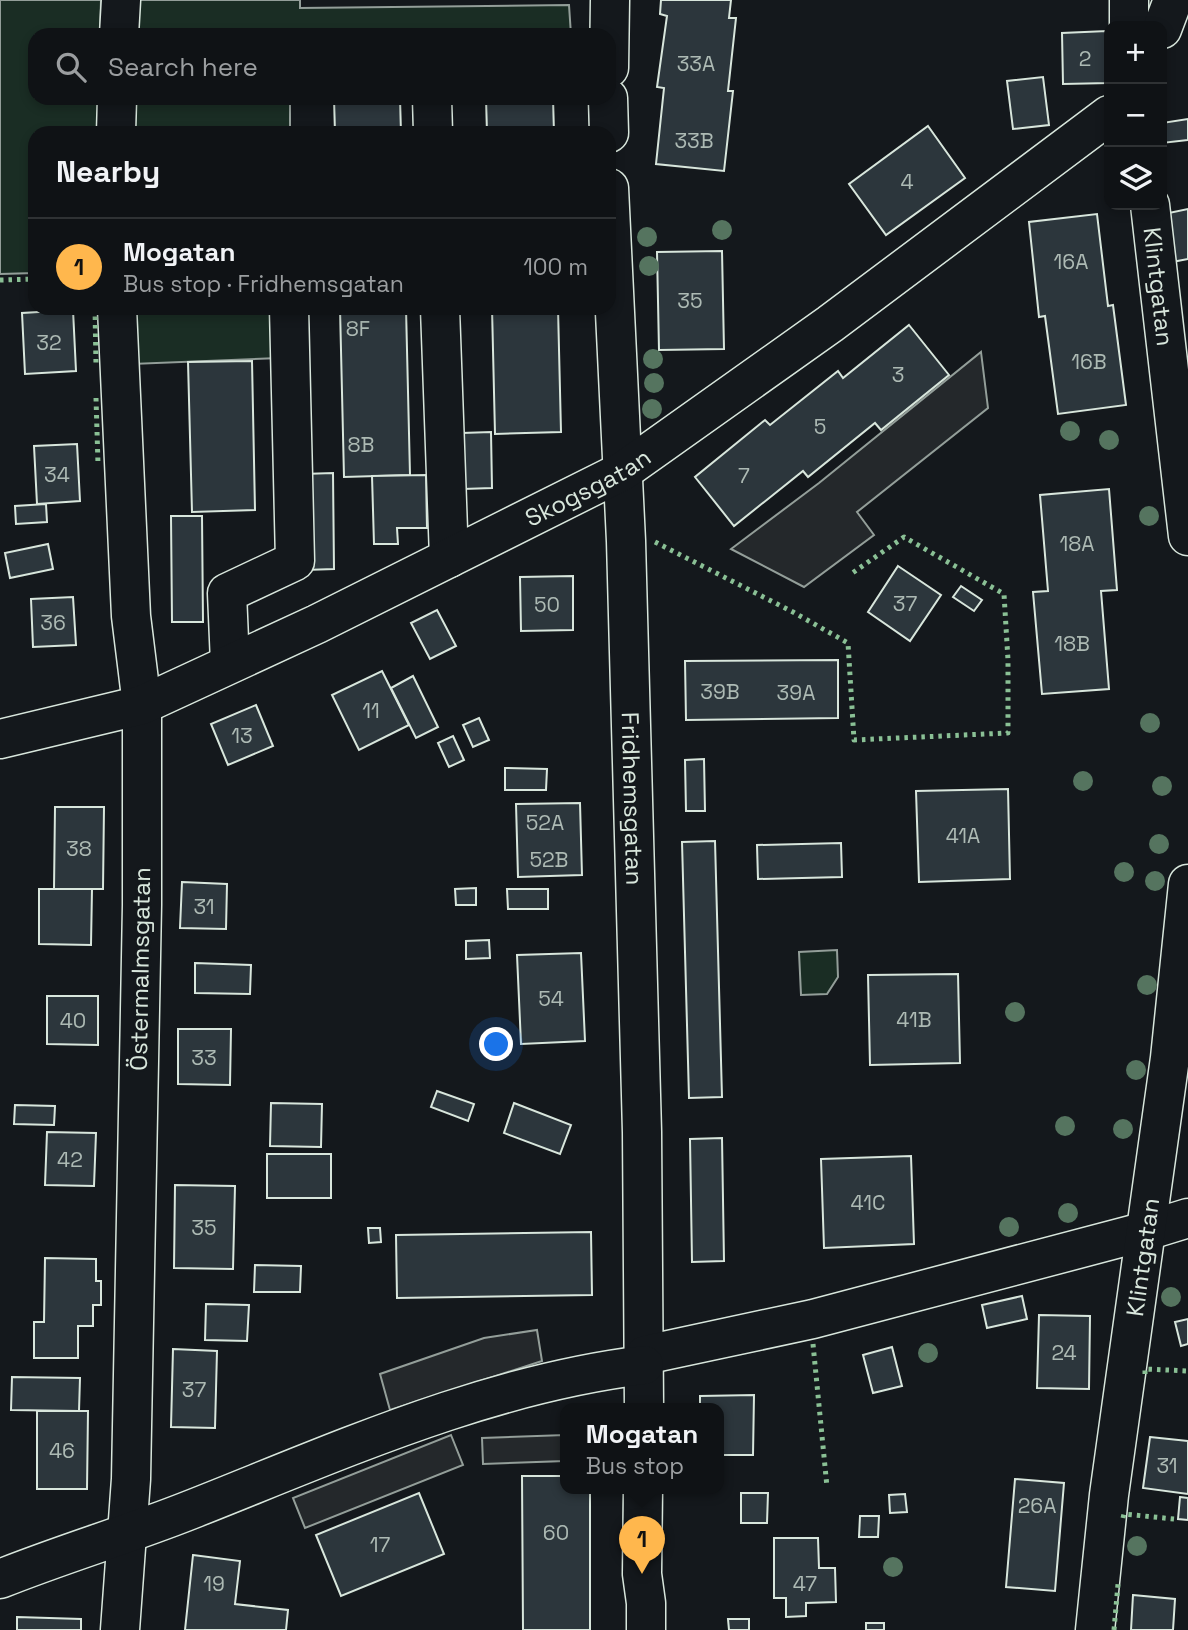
<!DOCTYPE html>
<html lang="en">
<head>
<meta charset="utf-8">
<style>
	:root { --surface:#0f1215; --page:#1d2022; --text:#f1f3f6; --muted:#9b9ea0; --line:#2f3234; --accent:#ffb74d }
	body { margin:0; font-family:"Space Grotesk",sans-serif; background:var(--page); color:var(--text) }
	.controls { position:absolute; right:21px; top:21px; display:grid; overflow:hidden; border-radius:14px; box-shadow:0 4px 10px #0003 }
	.controls button { width:63px; height:63px; display:grid; place-items:center; padding:0; border:0; border-bottom:2px solid var(--line); background:var(--surface); color:var(--text); font:35px sans-serif }
	.you { position:absolute; left:497px; top:1045px; width:24px; height:24px; margin:-18px; border:5px solid #fff; border-radius:50%; background:#1a73e8; box-shadow:0 0 0 10px #1a73e833 }
	.badge { display:grid; place-items:center; width:46px; height:46px; border-radius:50%; background:var(--accent); color:#111; font-size:23px; font-weight:700 }
	.pin { position:absolute; translate:-50% -58px; filter:drop-shadow(0 2px 4px #0008) }
	.pin::after { content:''; position:absolute; top:37px; width:24px; height:21px; background:inherit; clip-path:polygon(0 0,100% 0,50% 100%) }
	.popup { position:absolute; left:560px; top:1403px; width:164px; height:91px; box-sizing:border-box; display:grid; place-content:center; border-radius:14px; background:var(--surface); filter:drop-shadow(0 2px 5px #0005); font-size:23px; white-space:nowrap; color:var(--muted) }
	.popup b { font-size:26px; color:var(--text) }
	.popup::after { content:''; position:absolute; left:50%; top:100%; margin-left:-14px; border:14px solid transparent; border-top-color:var(--surface) }
	.list { margin:0; padding:0; list-style:none }
	h2 { display:flex; justify-content:space-between; align-items:center; height:91px; margin:0; padding:0 28px; font-size:30px }
	h2 small { font-size:23px; font-weight:400; color:var(--muted) }
	.list li { display:grid; grid-template-columns:46px 1fr auto; gap:21px; align-items:center; box-sizing:border-box; height:98px; padding:0 28px; border-top:2px solid var(--line) }
	.list b { display:block; font-size:26px; white-space:nowrap }
	.list p { margin:0; font-size:23px; white-space:nowrap; color:var(--muted) }
	.list em { font-size:23px; font-style:normal; color:var(--muted) }
	.icon { flex:none; width:38px; height:38px; fill:none; stroke:currentColor; stroke-width:2; stroke-linecap:round; stroke-linejoin:round }
	.map { position:relative; flex:none; width:1188px; height:1630px; overflow:hidden }
	.search { position:absolute; background:var(--surface); box-shadow:0 4px 10px #0003; left:28px; top:28px; width:588px; height:77px; display:flex; align-items:center; gap:18px; box-sizing:border-box; padding:0 24px; border-radius:21px; color:var(--muted); font-size:26px }
	.panel { position:absolute; background:var(--surface); box-shadow:0 4px 10px #0003; left:28px; top:126px; width:588px; height:189px; border-radius:21px }
	.map>svg:first-child { display:block }
	.green { fill:#1a2d24; stroke:#939e99; stroke-width:2 }
	.parking { fill:#24282b; stroke:#939e99; stroke-width:2 }
	.building { fill:#2c363c; stroke:#d8e6dc; stroke-width:2 }
	.lines { fill:none; stroke-linecap:round; stroke-linejoin:round }
	.minor-casing { stroke:#d8e6dc; stroke-width:41 }
	.minor { stroke:#14181c; stroke-width:38 }
	.hedge { stroke:#8ac095; stroke-width:5; stroke-dasharray:3.5 5; stroke-linecap:butt }
	.tree { fill:#55745f }
	.labels { text-anchor:middle; dominant-baseline:central; stroke-width:5; stroke-linejoin:round; paint-order:stroke }
	.number-label { font-size:21px; fill:#adbab4 }
	.street-label { font-size:24px; fill:#d8e6dc; stroke:#14181c }
</style>
</head>
<body>
<div class="map">
<svg width="1188" height="1630" viewBox="0 0 1188 1630">
	<rect width="100%" height="100%" fill="#14181c"/>
	<g class="green">
		<polygon points="0,0 101,0 100,35 35,35 35,98 98,98 97,133 35,133 35,273 0,274"/>
		<polygon points="134,0 300,0 300,8 569,5 571,35 133,35"/>
		<polygon points="131,98 290,98 290,133 130,133"/>
		<polygon points="278,308 279,358 132,364 133,309"/>
		<polygon points="837,950 838,977 827,994 801,995 799,952"/>
	</g>
	<g class="parking">
		<polygon points="981,352 988,408 857,512 874,535 804,587 731,549 819,483"/>
		<polygon points="537,1330 542,1361 390,1410 380,1374 484,1338"/>
		<polygon points="451,1435 463,1465 305,1528 293,1498"/>
		<polygon points="565,1435 565,1461 483,1464 482,1438"/>
	</g>
	<g class="building">
		<polygon points="661,0 731,0 729,18 736,18 728,91 733,91 724,171 656,164 664,88 657,87 667,16 660,14"/>
		<polygon points="1107,31 1109,83 1063,84 1062,33"/>
		<polygon points="1043,77 1049,125 1013,129 1007,81"/>
		<polygon points="334,98 400,98 401,133 335,133"/>
		<polygon points="486,98 553,98 554,133 487,133"/>
		<polygon points="1188,119 1188,140 1162,143 1162,123"/>
		<polygon points="928,126 965,178 886,235 849,184"/>
		<polygon points="1188,209 1188,259 1172,262 1164,214"/>
		<polygon points="1097,214 1108,306 1113,305 1126,405 1058,414 1045,316 1039,317 1029,222"/>
		<polygon points="722,251 724,349 659,350 657,252"/>
		<polygon points="340,308 406,308 410,475 344,477"/>
		<polygon points="492,308 558,308 561,432 495,434"/>
		<polygon points="73,310 76,371 25,374 22,313"/>
		<polygon points="909,325 949,375 881,430 875,423 808,477 803,471 734,526 695,477 765,420 770,425 838,371 843,378"/>
		<polygon points="252,361 255,510 192,512 188,362"/>
		<polygon points="491,432 492,488 463,489 462,433"/>
		<polygon points="77,444 80,501 37,504 34,446"/>
		<polygon points="333,473 334,569 305,570 303,474"/>
		<polygon points="426,475 427,528 397,528 398,544 374,544 372,476"/>
		<polygon points="1109,489 1117,590 1101,591 1109,689 1042,694 1033,592 1048,591 1040,495"/>
		<polygon points="46,504 47,522 16,524 15,506"/>
		<polygon points="171,516 202,516 203,622 172,622"/>
		<polygon points="48,544 53,569 10,578 5,553"/>
		<polygon points="898,566 941,595 910,641 868,612"/>
		<polygon points="573,576 573,630 521,631 520,577"/>
		<polygon points="961,586 982,600 974,611 953,597"/>
		<polygon points="73,597 76,645 33,647 31,599"/>
		<polygon points="437,610 456,646 430,659 411,623"/>
		<polygon points="838,660 838,718 686,720 685,661"/>
		<polygon points="382,671 409,725 359,750 332,695"/>
		<polygon points="413,676 438,727 416,738 391,688"/>
		<polygon points="256,705 273,746 228,765 211,724"/>
		<polygon points="479,718 489,740 473,747 463,725"/>
		<polygon points="453,736 464,760 449,767 438,743"/>
		<polygon points="704,759 705,811 686,811 685,760"/>
		<polygon points="505,768 547,769 546,790 505,790"/>
		<polygon points="1008,789 1010,879 919,882 916,791"/>
		<polygon points="580,803 582,875 518,877 516,804"/>
		<polygon points="55,807 104,807 103,889 54,889"/>
		<polygon points="715,841 722,1097 689,1098 682,842"/>
		<polygon points="841,843 842,877 758,879 757,845"/>
		<polygon points="182,882 227,884 226,929 180,928"/>
		<polygon points="476,888 476,905 456,905 455,889"/>
		<polygon points="39,889 92,889 91,945 39,944"/>
		<polygon points="507,889 548,889 548,909 508,909"/>
		<polygon points="489,940 490,958 466,959 466,941"/>
		<polygon points="581,953 585,1041 521,1044 517,955"/>
		<polygon points="195,963 251,965 250,994 195,993"/>
		<polygon points="958,974 960,1063 870,1065 868,975"/>
		<polygon points="47,996 98,996 98,1045 47,1044"/>
		<polygon points="178,1029 231,1029 230,1085 178,1084"/>
		<polygon points="437,1091 474,1104 468,1121 431,1107"/>
		<polygon points="271,1103 322,1104 321,1147 270,1146"/>
		<polygon points="514,1103 571,1125 560,1154 504,1133"/>
		<polygon points="15,1105 55,1106 54,1125 14,1124"/>
		<polygon points="47,1132 96,1133 94,1186 45,1185"/>
		<polygon points="722,1138 724,1261 692,1262 690,1139"/>
		<rect x="267" y="1154" width="64" height="44"/>
		<polygon points="911,1156 914,1244 824,1248 821,1159"/>
		<polygon points="175,1185 235,1186 233,1269 174,1268"/>
		<polygon points="368,1228 380,1228 381,1242 369,1243"/>
		<polygon points="591,1232 592,1295 397,1298 396,1235"/>
		<polygon points="45,1258 96,1259 96,1281 101,1281 101,1305 93,1305 93,1326 78,1326 78,1358 34,1358 34,1322 44,1322"/>
		<polygon points="255,1265 301,1266 300,1292 254,1292"/>
		<polygon points="1022,1296 1027,1319 987,1328 982,1305"/>
		<polygon points="206,1304 249,1305 247,1341 205,1340"/>
		<polygon points="1039,1315 1090,1316 1089,1389 1037,1388"/>
		<polygon points="1188,1319 1188,1344 1181,1346 1175,1322"/>
		<polygon points="892,1347 902,1386 873,1393 863,1355"/>
		<polygon points="173,1349 217,1351 215,1428 171,1427"/>
		<polygon points="12,1377 80,1378 79,1411 11,1410"/>
		<polygon points="754,1395 753,1455 719,1455 719,1408 700,1408 700,1396"/>
		<polygon points="37,1411 88,1411 87,1489 37,1489"/>
		<polygon points="1150,1437 1188,1441 1188,1494 1143,1488"/>
		<polygon points="522,1476 565,1476 565,1488 590,1488 590,1630 523,1630"/>
		<polygon points="1015,1479 1064,1483 1055,1591 1006,1587"/>
		<polygon points="419,1493 444,1554 341,1596 316,1535"/>
		<polygon points="741,1493 768,1493 767,1523 741,1523"/>
		<polygon points="905,1494 907,1512 890,1513 889,1495"/>
		<polygon points="1180,1497 1188,1498 1188,1520 1178,1519"/>
		<polygon points="860,1516 879,1516 878,1537 859,1537"/>
		<polygon points="774,1538 818,1538 819,1568 835,1568 836,1602 806,1603 806,1616 786,1617 786,1598 774,1598"/>
		<polygon points="193,1555 240,1561 235,1604 288,1610 286,1630 185,1630"/>
		<polygon points="1133,1595 1175,1599 1173,1630 1131,1630"/>
		<polygon points="17,1617 81,1619 81,1630 17,1630"/>
		<polygon points="728,1619 749,1619 749,1630 729,1630"/>
		<rect x="866" y="1623" width="18" height="7"/>
	</g>
	<g class="lines">
		<defs>
			<g id="minor">
				<polyline points="1129,26 1129,0"/>
				<polyline points="1162,29 1173,0"/>
				<polyline points="119,35 121,0"/>
				<polyline points="609,68 610,0"/>
				<polyline points="432,98 433,133"/>
				<polyline points="608,98 609,133"/>
				<polyline points="116,133 117,98"/>
				<path id="s1" d="M609 188 626 541 642 1132 644 1408"/>
				<path id="s2" d="M1150 205 1188 536"/>
				<polyline points="117,308 131,616 142,705 142,905 131,1479 120,1630"/>
				<polyline points="440,308 449,558"/>
				<polyline points="230,663 227,593 295,561 289,308"/>
				<path id="s3" d="M0 739 142 705 317 624 623 471 830 324 1109 115"/>
				<polyline points="645,1355 813,1319 1146,1231 1188,1218"/>
				<polyline points="643,1488 642,1574 646,1603 646,1630"/>
				<path d="M0 1579C62 1554 127 1535 190 1510 337 1452 486 1384 644 1365"/>
				<path id="s4" d="M1095 1630 1109 1495 1170 1058 1188 884"/>
			</g>
		</defs>
		<use href="#minor" class="minor-casing"/>
		<use href="#minor" class="minor"/>
		<g class="hedge">
			<polyline points="0,280 35,279"/>
			<polyline points="95,308 96,366"/>
			<polyline points="96,398 98,464"/>
			<polyline points="655,542 793,612 848,643 854,740 1008,733 1008,660 1004,594 904,537 851,574"/>
			<polyline points="813,1344 827,1487"/>
			<polyline points="1145,1374 1145,1369 1188,1371"/>
			<polyline points="1123,1518 1124,1514 1174,1519"/>
			<polyline points="1114,1630 1118,1584"/>
		</g>
	</g>
	<g class="tree">
		<circle cx="722" cy="230" r="10"/>
		<circle cx="647" cy="237" r="10"/>
		<circle cx="649" cy="266" r="10"/>
		<circle cx="653" cy="359" r="10"/>
		<circle cx="654" cy="383" r="10"/>
		<circle cx="652" cy="409" r="10"/>
		<circle cx="1070" cy="431" r="10"/>
		<circle cx="1109" cy="440" r="10"/>
		<circle cx="1149" cy="516" r="10"/>
		<circle cx="1150" cy="723" r="10"/>
		<circle cx="1083" cy="781" r="10"/>
		<circle cx="1162" cy="786" r="10"/>
		<circle cx="1159" cy="844" r="10"/>
		<circle cx="1124" cy="872" r="10"/>
		<circle cx="1155" cy="881" r="10"/>
		<circle cx="1147" cy="985" r="10"/>
		<circle cx="1015" cy="1012" r="10"/>
		<circle cx="1136" cy="1070" r="10"/>
		<circle cx="1065" cy="1126" r="10"/>
		<circle cx="1123" cy="1129" r="10"/>
		<circle cx="1068" cy="1213" r="10"/>
		<circle cx="1009" cy="1227" r="10"/>
		<circle cx="1171" cy="1297" r="10"/>
		<circle cx="928" cy="1353" r="10"/>
		<circle cx="1137" cy="1546" r="10"/>
		<circle cx="893" cy="1567" r="10"/>
	</g>
	<g class="labels">
		<g class="number-label">
			<text x="1085" y="58">2</text>
			<text x="696" y="63">33A</text>
			<text x="694" y="140">33B</text>
			<text x="907" y="181">4</text>
			<text x="1071" y="261">16A</text>
			<text x="690" y="300">35</text>
			<text x="358" y="328">8F</text>
			<text x="49" y="342">32</text>
			<text x="1089" y="361">16B</text>
			<text x="898" y="374">3</text>
			<text x="820" y="426">5</text>
			<text x="361" y="444">8B</text>
			<text x="57" y="474">34</text>
			<text x="744" y="475">7</text>
			<text x="1077" y="543">18A</text>
			<text x="905" y="603">37</text>
			<text x="547" y="604">50</text>
			<text x="53" y="622">36</text>
			<text x="1072" y="643">18B</text>
			<text x="720" y="691">39B</text>
			<text x="796" y="692">39A</text>
			<text x="371" y="710">11</text>
			<text x="242" y="735">13</text>
			<text x="545" y="822">52A</text>
			<text x="963" y="835">41A</text>
			<text x="79" y="848">38</text>
			<text x="549" y="859">52B</text>
			<text x="204" y="906">31</text>
			<text x="551" y="998">54</text>
			<text x="914" y="1019">41B</text>
			<text x="73" y="1020">40</text>
			<text x="204" y="1057">33</text>
			<text x="70" y="1159">42</text>
			<text x="868" y="1202">41C</text>
			<text x="204" y="1227">35</text>
			<text x="1064" y="1352">24</text>
			<text x="194" y="1389">37</text>
			<text x="62" y="1450">46</text>
			<text x="1167" y="1465">31</text>
			<text x="1037" y="1505">26A</text>
			<text x="556" y="1532">60</text>
			<text x="380" y="1544">17</text>
			<text x="214" y="1583">19</text>
			<text x="805" y="1583">47</text>
		</g>
		<g class="street-label">
			<text stroke="none"><textPath href="#s2" startOffset="82">Klintgatan</textPath></text>
			<text stroke="none"><textPath href="#s3" startOffset="642">Skogsgatan</textPath></text>
			<text stroke="none"><textPath href="#s1" startOffset="611">Fridhemsgatan</textPath></text>
			<text transform="translate(140 969) rotate(-89)">Östermalmsgatan</text>
			<text stroke="none"><textPath href="#s4" startOffset="376">Klintgatan</textPath></text>
		</g>
	</g>
</svg>
<div class="controls">
<button>+</button>
<button>−</button>
<button><svg class="icon" aria-label="layers" viewBox="0 0 24 24"><path d="M12 4l9 5-9 5-9-5zM3 14l9 5 9-5"/></svg></button>
</div>
<div class="you"></div>
<div class="pin badge" style="left:642px;top:1574px">1</div>
<div class="popup"><b>Mogatan</b>Bus stop</div>
<div class="search"><svg class="icon" aria-label="search" viewBox="0 0 24 24"><circle cx="10" cy="10" r="6"/><path d="M15 15l6 6"/></svg>Search here</div>
<section class="panel">
<h2>Nearby<small></small></h2>
<ul class="list">
<li><span class="badge">1</span><div><b>Mogatan</b><p>Bus stop · Fridhemsgatan</p></div><em>100 m</em></li>
</ul>
</section>
</div>
</body>
</html>
